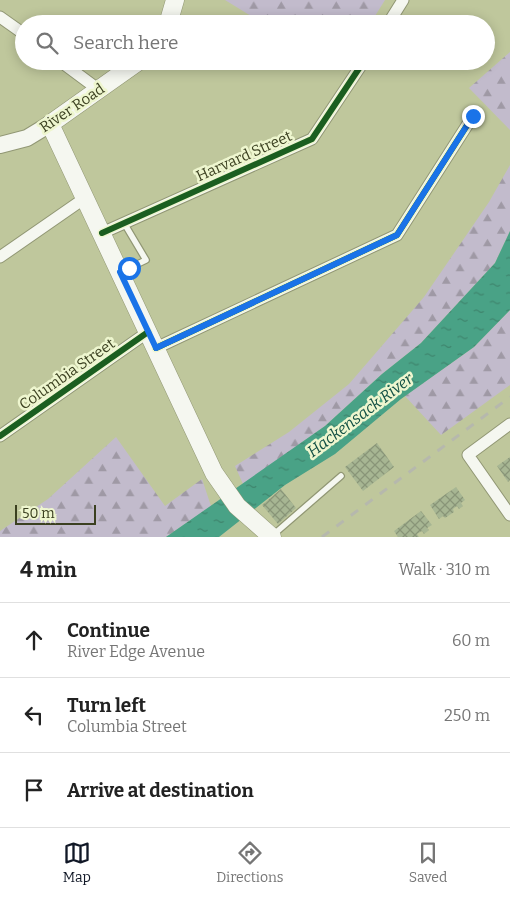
<!DOCTYPE html>
<html lang="en">
<head>
<meta charset="utf-8">
<style>
	:root { --surface:#fff; --page:#f6f6f6; --text:#222; --muted:#767676; --line:#e0e0e0; --accent:#111827 }
	body { margin:0; font-family:Bitter,serif; background:var(--page); color:var(--text) }
	.scale { position:absolute; left:15px; bottom:12px; width:81px; box-sizing:border-box; padding-left:5px; border:2px solid #3b4020; border-top:0; font-size:14px; line-height:18px; white-space:nowrap; color:#3b4020; -webkit-text-stroke:4px #eef6cf; paint-order:stroke }
	.stop { position:absolute; width:15px; height:15px; margin:-11px; border:4px solid #1a73e8; border-radius:50%; background:#fff }
	.stop.end { background:#1a73e8; border-color:#fff; box-shadow:0 1px 5px #0008 }
	.list { margin:0; padding:0; list-style:none }
	h2 { display:flex; justify-content:space-between; align-items:center; height:65px; margin:0; padding:0 20px; font-size:21px }
	h2 small { font-size:16px; font-weight:400; color:var(--muted) }
	.list li { display:grid; grid-template-columns:32px 1fr auto; gap:15px; align-items:center; box-sizing:border-box; height:75px; padding:0 20px; border-top:1px solid var(--line) }
	.list b { display:block; font-size:19px; white-space:nowrap }
	.list p { margin:0; font-size:16px; white-space:nowrap; color:var(--muted) }
	.list em { font-size:16px; font-style:normal; color:var(--muted) }
	.icon { flex:none; width:28px; height:28px; fill:none; stroke:currentColor; stroke-width:2; stroke-linecap:round; stroke-linejoin:round }
	.map { position:relative; flex:none; width:510px; height:537px; overflow:hidden }
	.search { position:absolute; background:var(--surface); box-shadow:0 2px 12px #0003; left:15px; right:15px; top:15px; height:55px; display:flex; align-items:center; gap:12px; box-sizing:border-box; padding:0 18px; border-radius:28px; color:var(--muted); font-size:19px }
	.sheet { height:290px; background:var(--surface) }
	nav { display:flex; justify-content:space-around; align-items:center; box-sizing:border-box; height:70px; border-top:1px solid var(--line); background:var(--surface); font-size:14px; color:var(--muted) }
	nav a { display:grid; justify-items:center; gap:2px }
	nav .on { color:var(--accent) }
	.map>svg:first-child { display:block }
	.forest { fill:url(#forest-firs) }
	.water { fill:url(#water-ripples) }
	.building { fill:url(#building-cross-hatch) }
	.lines { fill:none; stroke-linecap:round; stroke-linejoin:round }
	.lane-casing { stroke:#919774; stroke-width:8 }
	.street-casing { stroke:#919774; stroke-width:13 }
	.secondary-casing { stroke:#919774; stroke-width:18 }
	.primary-casing { stroke:#919774; stroke-width:19 }
	.lane { stroke:#f5f7f0; stroke-width:5.5 }
	.street { stroke:#f5f7f0; stroke-width:11 }
	.secondary { stroke:#f5f7f0; stroke-width:16 }
	.primary { stroke:#f5f7f0; stroke-width:18 }
	.rail { stroke:#b6b8ad; stroke-width:3; stroke-dasharray:9 9; stroke-linecap:butt }
	.cycleway-casing { stroke:#eef6cf; stroke-width:9 }
	.cycleway { stroke:#1b5e20; stroke-width:6 }
	.route { stroke:#1a73e8; stroke-width:6 }
	.labels { text-anchor:middle; dominant-baseline:central; stroke-width:5; stroke-linejoin:round; paint-order:stroke }
	.street-label { font-size:15px; fill:#3b4020; stroke:#eef6cf }
	.water-label { font-size:16px; font-style:italic; fill:#135145; stroke:#eef6cf }
</style>
</head>
<body>
<div class="map">
<svg width="510" height="537" viewBox="0 0 510 537">
	<defs>
		<pattern id="forest-firs" width="22" height="20" patternUnits="userSpaceOnUse" patternTransform="scale(1.25)"><rect width="22" height="20" fill="#c2bbcc"/><path d="M5 1l3.5 6h-7zM16 11l3.5 6h-7z" fill="#9f99a5"/></pattern>
		<pattern id="water-ripples" width="26" height="14" patternUnits="userSpaceOnUse" patternTransform="scale(1.25)"><rect width="26" height="14" fill="#49a286"/><path d="M2 4q2-2 4 0t4 0M15 11q2-2 4 0t4 0" fill="none" stroke="#3e856d"/></pattern>
		<pattern id="building-cross-hatch" width="8" height="8" patternUnits="userSpaceOnUse" patternTransform="scale(1.25)"><rect width="8" height="8" fill="#a7b693"/><path d="M0 0l8 8M0 8l8-8" fill="none" stroke="#899578"/></pattern>
	</defs>
	<rect width="100%" height="100%" fill="#bfc79c"/>
	<g class="forest">
		<polygon points="225,0 385,0 370,24 264,24"/>
		<polygon points="510,52 510,130 469,88"/>
		<polygon points="510,165 510,231 495,263 421,343 382,374 325,426 243,484 235,466 289,432 349,384 424,297 489,202"/>
		<polygon points="510,310 510,385 441,435 405,396 474,347"/>
		<polygon points="116,437 165,506 202,479 211,506 166,537 0,537 0,531 48,499"/>
	</g>
	<polygon class="water" points="510,231 510,310 474,347 401,399 335,454 285,485 219,537 166,537 325,426 382,374 421,343 495,263"/>
	<g class="building">
		<polygon points="377,443 394,467 363,491 345,467"/>
		<polygon points="510,457 510,480 508,482 497,466"/>
		<polygon points="456,487 465,500 461,503 463,506 459,509 457,506 453,509 454,512 445,518 443,516 439,519 430,505"/>
		<polygon points="281,489 296,508 278,524 262,505"/>
		<polygon points="421,511 432,525 427,528 429,530 424,534 422,531 417,534 419,537 398,537 394,531"/>
	</g>
	<g class="lines">
		<defs>
			<g id="lane">
				<polyline points="121,272 146,260 124,223"/>
				<polyline points="273,535 341,476"/>
			</g>
			<g id="street">
				<polyline points="0,17 24,34"/>
				<polyline points="388,24 403,0"/>
				<polyline points="60,61 99,90"/>
				<polyline points="102,233 312,139 364,61"/>
				<polyline points="0,257 85,198"/>
				<polyline points="156,348 397,235 473,116"/>
				<polyline points="510,424 468,455 510,515"/>
				<polyline points="0,436 148,332"/>
			</g>
			<polyline id="secondary" points="0,145 27,138 50,124"/>
			<g id="primary">
				<polyline points="168,24 175,0"/>
				<polyline points="139,61 50,124 214,473 237,506 272,537"/>
			</g>
		</defs>
		<use href="#lane" class="lane-casing"/>
		<use href="#street" class="street-casing"/>
		<use href="#secondary" class="secondary-casing"/>
		<use href="#primary" class="primary-casing"/>
		<use href="#lane" class="lane"/>
		<use href="#street" class="street"/>
		<use href="#secondary" class="secondary"/>
		<use href="#primary" class="primary"/>
		<polyline class="rail" points="322,537 510,397"/>
		<defs>
			<g id="cycleway">
				<polyline points="102,233 312,139 364,61"/>
				<polyline points="156,348 397,235 473,116"/>
				<polyline points="0,436 148,332"/>
			</g>
		</defs>
		<use href="#cycleway" class="cycleway-casing"/>
		<use href="#cycleway" class="cycleway"/>
	</g>
	<g class="lines">
		<polyline class="route" points="129,268 120,272 156,348 397,235 473,116"/>
	</g>
	<g class="labels">
		<g class="street-label">
			<text transform="translate(72 108) rotate(-34)">River Road</text>
			<text transform="translate(244 156) rotate(-24)">Harvard Street</text>
			<text transform="translate(67 374) rotate(-35)">Columbia Street</text>
		</g>
		<g class="water-label">
			<text transform="translate(360 415) rotate(-37)">Hackensack River</text>
		</g>
	</g>
</svg>
<div class="scale">50 m</div>
<div class="stop" style="left:129px;top:268px"></div>
<div class="stop end" style="left:473px;top:116px"></div>
<div class="search"><svg class="icon" aria-label="search" viewBox="0 0 24 24"><circle cx="10" cy="10" r="6"/><path d="M15 15l6 6"/></svg>Search here</div>
</div>
<section class="sheet">
<h2>4 min<small>Walk · 310 m</small></h2>
<ul class="list">
<li><svg class="icon" aria-label="ahead" viewBox="0 0 24 24"><path d="M12 20V5M6 11l6-6 6 6"/></svg><div><b>Continue</b><p>River Edge Avenue</p></div><em>60 m</em></li>
<li><svg class="icon" aria-label="left" viewBox="0 0 24 24"><path d="M17 20v-9H6M10 6l-5 5 5 5"/></svg><div><b>Turn left</b><p>Columbia Street</p></div><em>250 m</em></li>
<li><svg class="icon" aria-label="arrive" viewBox="0 0 24 24"><path d="M6 21V4h12l-3 4 3 4H6"/></svg><div><b>Arrive at destination</b></div></li>
</ul>
</section>
<nav>
<a class="on"><svg class="icon" aria-label="map" viewBox="0 0 24 24"><path d="M3 6l6-2 6 2 6-2v14l-6 2-6-2-6 2zM9 4v14M15 6v14"/></svg>Map</a>
<a><svg class="icon" aria-label="directions" viewBox="0 0 24 24"><path d="M12 3l9 9-9 9-9-9zM9 14v-3h6M13 9l2 2-2 2"/></svg>Directions</a>
<a><svg class="icon" aria-label="saved" viewBox="0 0 24 24"><path d="M7 4h10v16l-5-4-5 4z"/></svg>Saved</a>
</nav>
</body>
</html>
